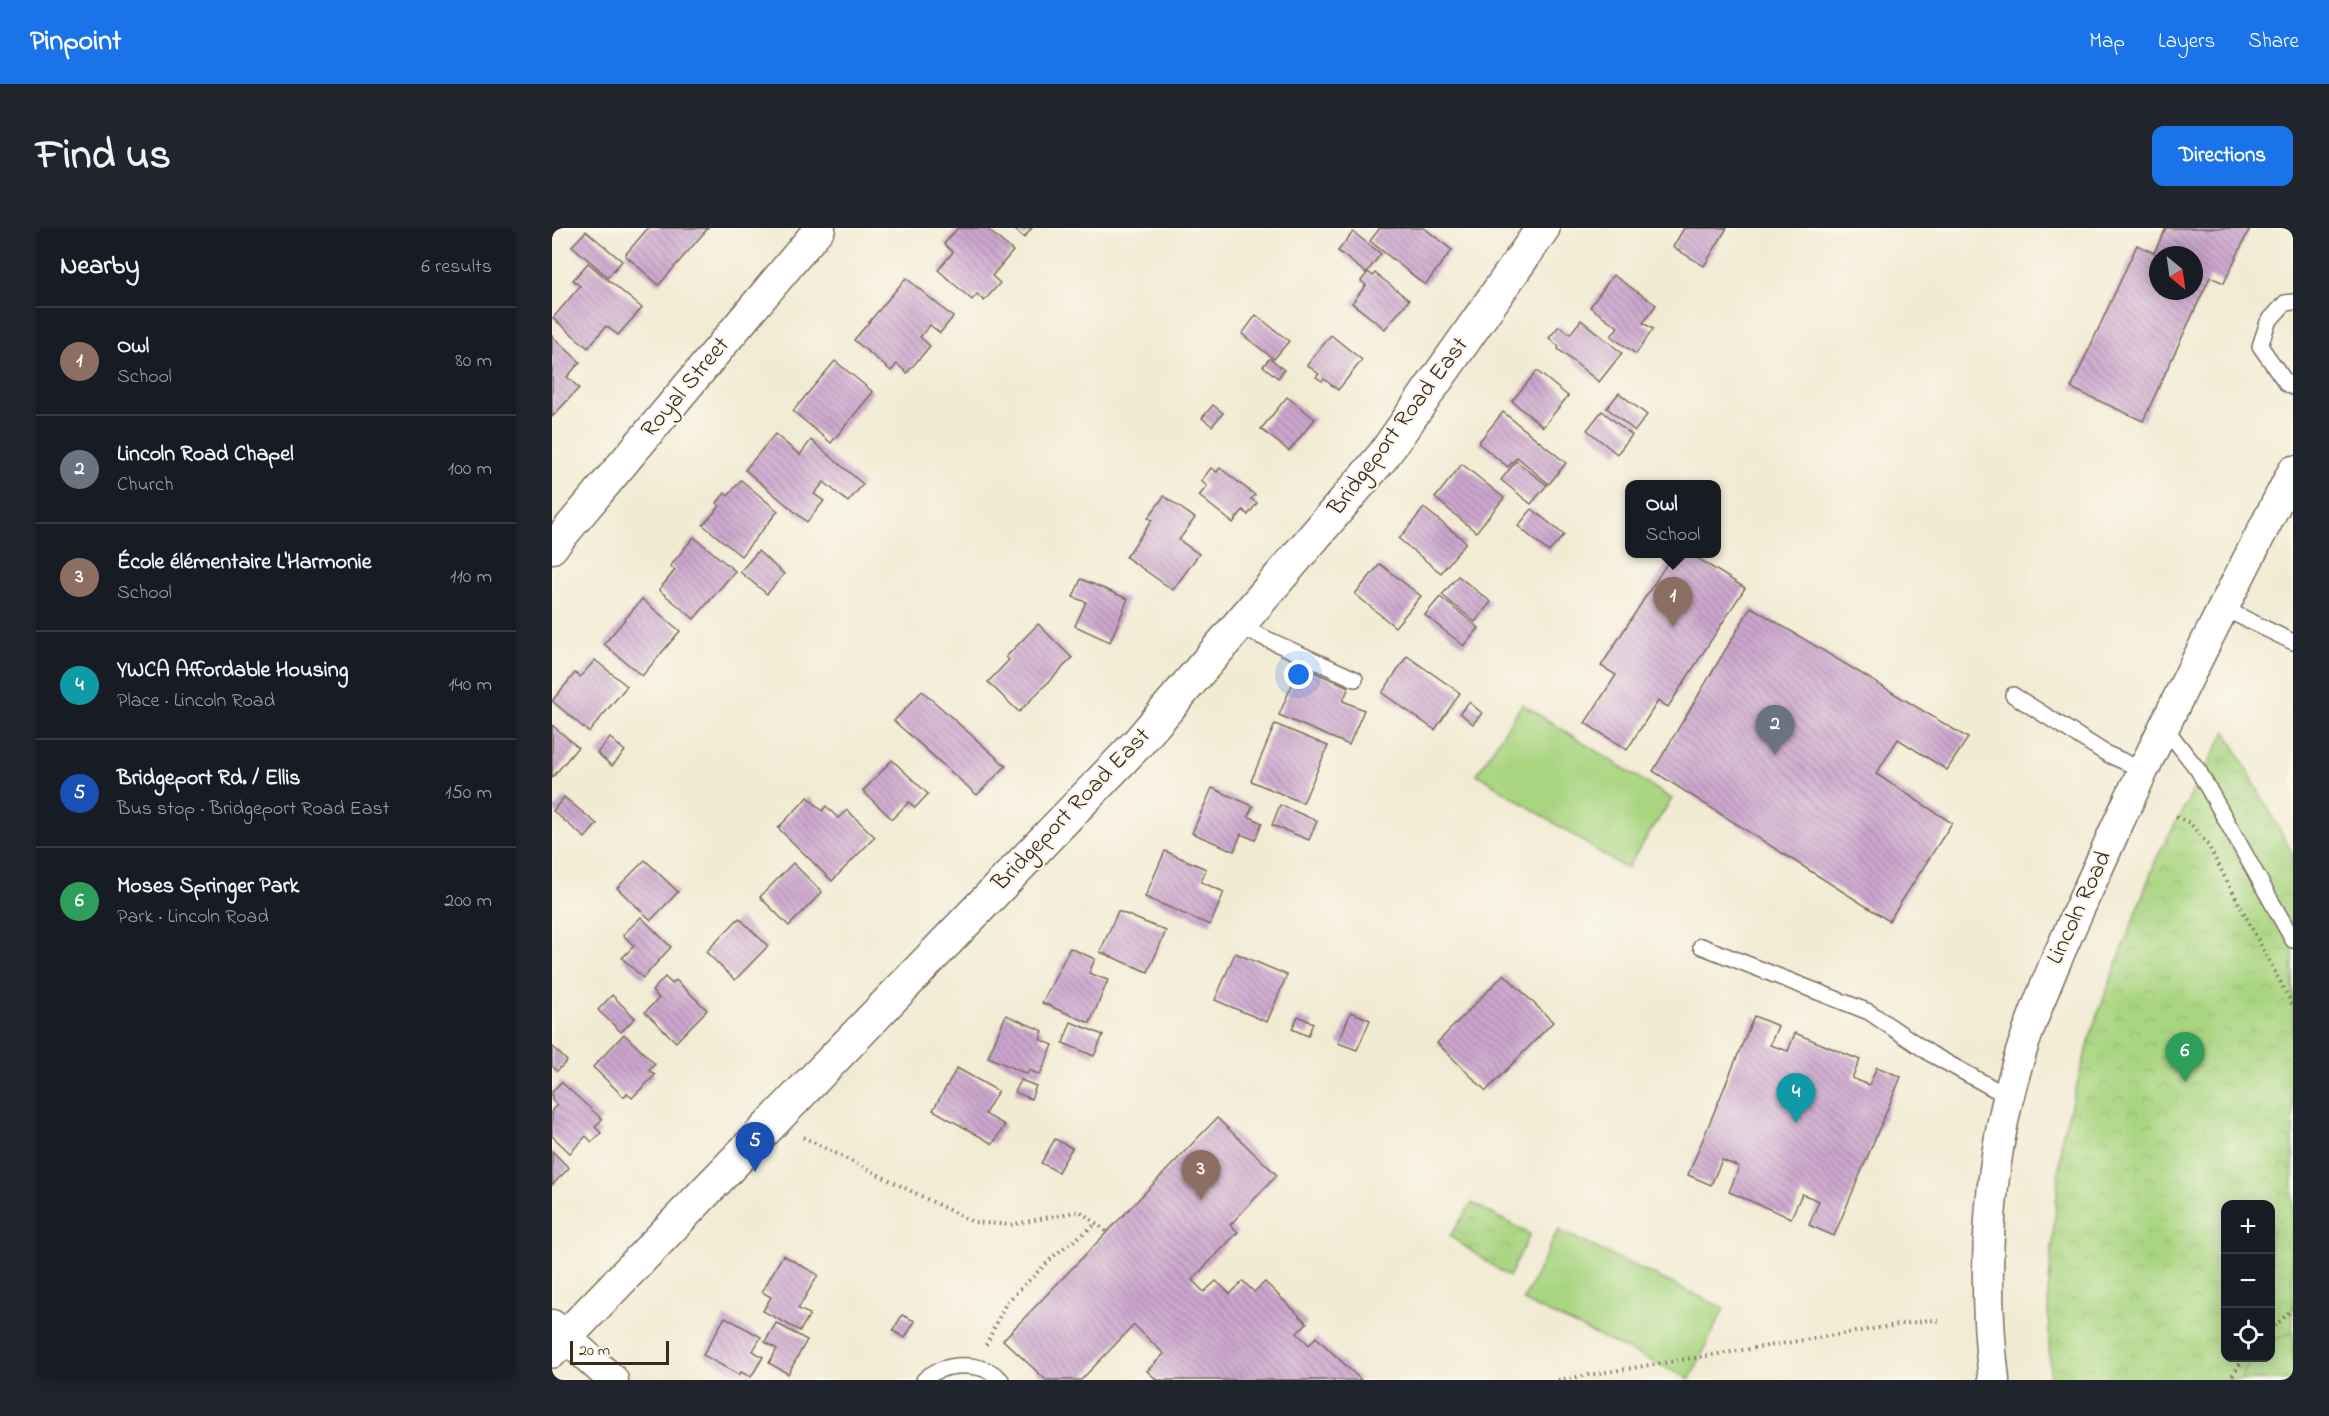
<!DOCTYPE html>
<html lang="en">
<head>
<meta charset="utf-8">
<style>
	:root { --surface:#171b24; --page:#20242c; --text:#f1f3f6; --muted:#9ea1a6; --line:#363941; --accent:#1a73e8 }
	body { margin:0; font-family:"Indie Flower",sans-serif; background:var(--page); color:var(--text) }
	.controls { position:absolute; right:18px; bottom:18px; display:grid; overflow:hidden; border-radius:12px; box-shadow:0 3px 15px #0003 }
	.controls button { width:54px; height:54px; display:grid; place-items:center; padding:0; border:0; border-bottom:2px solid var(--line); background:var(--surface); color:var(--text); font:30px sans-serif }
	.compass { position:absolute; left:1597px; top:18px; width:54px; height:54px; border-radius:50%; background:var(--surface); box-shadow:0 3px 15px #0003; rotate:151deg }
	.scale { position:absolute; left:18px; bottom:15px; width:99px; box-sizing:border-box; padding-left:6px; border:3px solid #3b2a1e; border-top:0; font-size:16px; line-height:21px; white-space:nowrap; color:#3b2a1e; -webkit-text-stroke:4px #fbf7ec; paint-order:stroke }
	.you { position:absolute; left:747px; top:447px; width:21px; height:21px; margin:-15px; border:4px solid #fff; border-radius:50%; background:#1a73e8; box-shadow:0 0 0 9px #1a73e833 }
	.badge { display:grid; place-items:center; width:39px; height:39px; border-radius:50%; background:var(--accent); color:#fff; font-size:20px; font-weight:700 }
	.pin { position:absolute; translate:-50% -50px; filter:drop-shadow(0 2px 3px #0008) }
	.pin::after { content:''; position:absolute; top:32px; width:21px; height:18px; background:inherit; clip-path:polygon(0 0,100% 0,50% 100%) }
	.popup { position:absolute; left:1073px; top:252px; width:96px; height:78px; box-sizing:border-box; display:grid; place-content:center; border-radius:12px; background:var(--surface); filter:drop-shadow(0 2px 4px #0005); font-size:20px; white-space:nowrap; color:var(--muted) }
	.popup b { font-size:22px; color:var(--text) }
	.popup::after { content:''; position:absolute; left:50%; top:100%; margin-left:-12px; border:12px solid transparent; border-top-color:var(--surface) }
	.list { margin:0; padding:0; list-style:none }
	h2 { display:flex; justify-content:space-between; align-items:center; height:78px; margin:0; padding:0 24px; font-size:26px }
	h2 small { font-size:20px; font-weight:400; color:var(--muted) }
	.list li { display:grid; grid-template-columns:39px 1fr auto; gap:18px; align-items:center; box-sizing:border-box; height:108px; padding:0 24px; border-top:2px solid var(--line) }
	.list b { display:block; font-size:22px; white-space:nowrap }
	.list p { margin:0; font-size:20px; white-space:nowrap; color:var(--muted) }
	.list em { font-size:20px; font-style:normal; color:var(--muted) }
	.icon { flex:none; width:33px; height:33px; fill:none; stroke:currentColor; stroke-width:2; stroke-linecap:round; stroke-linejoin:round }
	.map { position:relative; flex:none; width:1741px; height:1152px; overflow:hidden; border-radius:12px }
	header { display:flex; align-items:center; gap:36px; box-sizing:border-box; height:84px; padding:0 30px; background:var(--accent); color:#fff }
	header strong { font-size:28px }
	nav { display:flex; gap:33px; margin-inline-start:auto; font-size:21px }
	.intro { display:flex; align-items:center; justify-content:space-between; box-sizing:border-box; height:144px; padding:0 36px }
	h1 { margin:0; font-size:42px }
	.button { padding:15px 27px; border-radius:12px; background:var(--accent); color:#fff; font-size:21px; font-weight:700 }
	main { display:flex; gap:36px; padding:0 36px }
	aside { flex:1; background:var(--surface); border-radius:12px; box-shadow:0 3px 15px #0003 }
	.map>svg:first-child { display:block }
	.park { fill:url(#park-crowns); stroke:#728050; stroke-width:1.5; fill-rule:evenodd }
	.pitch { fill:#a9d581; stroke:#728050; stroke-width:1.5 }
	.building { fill:url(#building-back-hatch); fill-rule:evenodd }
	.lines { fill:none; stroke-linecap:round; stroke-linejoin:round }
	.lane-casing { stroke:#7b6e5e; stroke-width:18 }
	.street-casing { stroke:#7b6e5e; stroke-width:33 }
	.secondary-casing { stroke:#7b6e5e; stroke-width:36 }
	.path { stroke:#7b6e5e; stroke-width:4; stroke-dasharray:1.5 4.5; stroke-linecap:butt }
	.lane { stroke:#fff; stroke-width:15 }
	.street { stroke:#fff; stroke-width:30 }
	.secondary { stroke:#fff; stroke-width:33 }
	.labels { text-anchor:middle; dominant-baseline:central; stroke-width:4.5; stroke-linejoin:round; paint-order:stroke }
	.street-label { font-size:24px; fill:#3b2a1e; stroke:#fbf7ec }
</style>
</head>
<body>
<header>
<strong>Pinpoint</strong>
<nav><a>Map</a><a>Layers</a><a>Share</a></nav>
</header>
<div class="intro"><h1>Find us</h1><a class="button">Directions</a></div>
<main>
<aside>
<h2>Nearby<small>6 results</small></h2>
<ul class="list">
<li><span class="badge" style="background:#8d6e63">1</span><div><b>Owl</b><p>School</p></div><em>80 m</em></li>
<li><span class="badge" style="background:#6b7280">2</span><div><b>Lincoln Road Chapel</b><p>Church</p></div><em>100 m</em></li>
<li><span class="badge" style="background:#8d6e63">3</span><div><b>École élémentaire L'Harmonie</b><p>School</p></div><em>110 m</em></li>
<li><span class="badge" style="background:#0f9aa8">4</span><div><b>YWCA Affordable Housing</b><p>Place · Lincoln Road</p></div><em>140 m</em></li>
<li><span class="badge" style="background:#1a4fb4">5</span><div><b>Bridgeport Rd. / Ellis</b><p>Bus stop · Bridgeport Road East</p></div><em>150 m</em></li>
<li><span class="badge" style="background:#2e9e5b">6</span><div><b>Moses Springer Park</b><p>Park · Lincoln Road</p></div><em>200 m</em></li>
</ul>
</aside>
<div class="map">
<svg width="1741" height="1152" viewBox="0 0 1741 1152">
	<defs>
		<pattern id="park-crowns" width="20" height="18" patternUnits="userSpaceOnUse" patternTransform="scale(1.5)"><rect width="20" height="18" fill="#a9d581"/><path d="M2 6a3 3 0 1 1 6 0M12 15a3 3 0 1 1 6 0" fill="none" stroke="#92b76f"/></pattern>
		<pattern id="building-back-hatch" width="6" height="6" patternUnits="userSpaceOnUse" patternTransform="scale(1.5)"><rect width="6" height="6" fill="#cca6ce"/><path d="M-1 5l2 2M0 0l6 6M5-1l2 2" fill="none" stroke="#a787a7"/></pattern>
	</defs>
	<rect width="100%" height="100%" fill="#fbf7ec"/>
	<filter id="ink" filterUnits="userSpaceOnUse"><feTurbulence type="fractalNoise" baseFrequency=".0167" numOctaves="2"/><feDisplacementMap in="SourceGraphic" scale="12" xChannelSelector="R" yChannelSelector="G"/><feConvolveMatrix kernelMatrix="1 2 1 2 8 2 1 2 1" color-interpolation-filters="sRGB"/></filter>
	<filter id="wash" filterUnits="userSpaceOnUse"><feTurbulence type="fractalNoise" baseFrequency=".008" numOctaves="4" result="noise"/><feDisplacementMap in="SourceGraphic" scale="24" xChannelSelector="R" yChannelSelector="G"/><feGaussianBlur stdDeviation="1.35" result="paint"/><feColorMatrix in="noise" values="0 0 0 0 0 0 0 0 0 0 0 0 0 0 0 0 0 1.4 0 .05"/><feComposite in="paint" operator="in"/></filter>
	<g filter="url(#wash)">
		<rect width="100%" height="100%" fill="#f2ebd4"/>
		<g class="park">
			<path d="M1674 503 1741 627V1152H1498L1496 1067 1510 909 1541 799 1605 629ZM1674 976H1718V1130H1674Z"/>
			<polygon points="920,975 978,1006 957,1049 898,1008"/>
		</g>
		<g class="pitch">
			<polygon points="970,476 1120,571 1074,641 925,546"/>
			<polygon points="1006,1002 1172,1080 1138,1151 971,1073"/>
			<polygon points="1741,1104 1741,1152 1689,1152 1699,1130 1718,1130 1719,1113"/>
		</g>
		<g id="blocks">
			<g class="building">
				<polygon points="96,0 156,0 107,57 73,27"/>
				<polygon points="406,0 434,0 461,23 440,48 448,55 432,73 425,66 420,72 386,42 401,24 392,16"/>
				<polygon points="461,0 480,0 472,10"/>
				<polygon points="828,0 872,0 900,22 873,57 818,13"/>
				<polygon points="1132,0 1175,0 1152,38 1121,19"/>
				<path d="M1614 0H1698L1672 55 1658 49 1591 193 1519 160 1585 17 1602 25ZM1606 27H1642V63H1606Z"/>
				<polygon points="34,3 70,33 56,49 20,18"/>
				<polygon points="801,4 829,26 814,45 786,23"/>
				<polygon points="36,35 90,80 66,107 54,98 36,120 1,90 28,58 21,52"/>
				<polygon points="816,44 821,48 823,45 857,72 833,101 800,75 814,57 809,53"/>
				<polygon points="1061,47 1104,77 1091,95 1101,101 1084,126 1059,108 1066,99 1038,79"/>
				<polygon points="354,50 401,89 388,105 378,97 368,109 378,118 355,145 345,136 339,143 302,112"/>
				<polygon points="704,87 737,113 722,131 690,106"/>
				<polygon points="1029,92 1070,125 1047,154 1006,121 1007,119 997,110 1007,98 1018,106"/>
				<polygon points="779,107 810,132 786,162 772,151 770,153 764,149 767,146 755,137"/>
				<polygon points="0,108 28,134 15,149 27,160 0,189"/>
				<polygon points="718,130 732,142 726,150 711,138"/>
				<polygon points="283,133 321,164 279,215 241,183"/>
				<polygon points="985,143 1016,168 991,199 960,173"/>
				<polygon points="1067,165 1095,187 1083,203 1055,180"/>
				<polygon points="735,169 763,191 737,223 709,201"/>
				<polygon points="661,177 671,185 660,198 650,190"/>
				<polygon points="1050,183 1080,207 1065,226 1035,202"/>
				<polygon points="951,184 1014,235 997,256 965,229 956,239 926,215"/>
				<polygon points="223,206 248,227 259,212 311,256 296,274 272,254 262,266 272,273 255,294 193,242"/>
				<polygon points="964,233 995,257 979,276 949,252"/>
				<polygon points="910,236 952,270 924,304 883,270"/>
				<polygon points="659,240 665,244 668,240 703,267 699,271 705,275 696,287 691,282 681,295 647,268 655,258 649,253"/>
				<polygon points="189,252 226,283 189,328 151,297 168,278 165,275 173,265 176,268"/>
				<polygon points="612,268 643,290 627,312 647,326 621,362 574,329 600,292 596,290"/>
				<polygon points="872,280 914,314 889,345 847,311"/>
				<polygon points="980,281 1012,307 997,324 966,298"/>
				<polygon points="142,309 183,343 142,391 107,362 123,342 118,338"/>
				<polygon points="206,323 232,346 215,366 188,344"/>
				<polygon points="1121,326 1139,326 1193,360 1116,479 1106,473 1075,522 1033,495 1064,447 1049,438"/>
				<polygon points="828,336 869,368 843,399 803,366"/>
				<polygon points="906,348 939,374 923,394 890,367"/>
				<polygon points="529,351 576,371 558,414 523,398 534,374 521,369"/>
				<polygon points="888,369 927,400 912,418 873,387"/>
				<polygon points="90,371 128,403 90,448 52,416"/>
				<polygon points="1199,379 1416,510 1395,542 1346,511 1324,546 1400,595 1337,693 1101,543"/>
				<polygon points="486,396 520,430 467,484 436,454 457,432 454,429"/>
				<polygon points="855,428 908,465 883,502 830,465"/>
				<polygon points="43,432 75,458 37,504 0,473 23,445 28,449"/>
				<polygon points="748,438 797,459 791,473 812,482 797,517 727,487"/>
				<polygon points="370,463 454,538 425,567 342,493"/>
				<polygon points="917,474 930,485 921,496 908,485"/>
				<polygon points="723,496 776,518 751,575 699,553"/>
				<polygon points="0,497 26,519 0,550"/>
				<polygon points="58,510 73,523 60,538 45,525"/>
				<polygon points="340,532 376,566 363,580 357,574 340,591 311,563"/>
				<polygon points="660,560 701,578 696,588 710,595 703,612 689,606 682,623 640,605"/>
				<polygon points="12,569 45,596 33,610 1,583"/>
				<polygon points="256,569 270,583 274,578 286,590 295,582 323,609 280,653 226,600"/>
				<polygon points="728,577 765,593 757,612 720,597"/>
				<polygon points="613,623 654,641 649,654 672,664 658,697 593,669"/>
				<polygon points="93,632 126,664 99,692 65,660"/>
				<polygon points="241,635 270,664 237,698 208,669"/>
				<polygon points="566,683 614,703 596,744 548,724"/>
				<polygon points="89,689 119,719 91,750 70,730 82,718 71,707"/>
				<polygon points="187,690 216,718 183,752 154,724"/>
				<polygon points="518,720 543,731 537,745 556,752 538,795 490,775"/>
				<polygon points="683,725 735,747 715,794 663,772"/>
				<polygon points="952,746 1001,794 934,863 885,815"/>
				<polygon points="113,749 120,756 124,752 155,782 124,814 93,784 107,770 100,763"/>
				<polygon points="60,767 83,790 69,804 46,782"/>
				<polygon points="799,784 818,792 805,822 786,815"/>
				<polygon points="454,787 491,803 488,811 501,817 488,847 477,842 475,846 436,829"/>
				<polygon points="746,788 761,795 756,808 740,801"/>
				<polygon points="1202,788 1226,798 1218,817 1236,823 1243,805 1308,832 1300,850 1317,857 1325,839 1349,849 1282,1008 1257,997 1267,973 1250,966 1239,990 1177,964 1187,939 1170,932 1159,957 1136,947"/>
				<polygon points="519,794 551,807 542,828 511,815"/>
				<polygon points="72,806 103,836 97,842 103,847 80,870 75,865 72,869 41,839"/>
				<polygon points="0,818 15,833 5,843 0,838"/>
				<polygon points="405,840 446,863 433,886 453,897 441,916 381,882"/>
				<polygon points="469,852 484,858 479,871 463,864"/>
				<polygon points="9,854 50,891 43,899 49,905 40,914 34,908 18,925 0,908 0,882 5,877 0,872 0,864"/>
				<polygon points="665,890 725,947 678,997 686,1004 640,1052 652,1064 664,1053 678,1066 691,1053 702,1064 713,1054 755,1095 745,1105 757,1117 764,1109 809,1152 605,1152 595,1143 612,1126 582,1097 529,1152 494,1152 451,1112"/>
				<polygon points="503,911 520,920 506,944 489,935"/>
				<polygon points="0,923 17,940 0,957"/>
				<polygon points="231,1027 266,1047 246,1081 258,1086 248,1103 211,1083 219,1069 210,1064"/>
				<polygon points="350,1087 363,1093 353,1110 341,1103"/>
				<polygon points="173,1089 209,1109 201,1123 211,1129 199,1149 189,1144 187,1147 151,1127"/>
				<polygon points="224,1095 255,1112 236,1146 217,1135 225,1121 213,1114"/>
			</g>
		</g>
	</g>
	<g filter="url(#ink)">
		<use href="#blocks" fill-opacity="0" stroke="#7b6e5e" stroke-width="1.5"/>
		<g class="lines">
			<defs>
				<g id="lane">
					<polyline points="1741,74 1733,75 1716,94 1708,118 1735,156 1741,159"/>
					<polyline points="1671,380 1741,414"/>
					<polyline points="686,398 803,451"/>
					<polyline points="1461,467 1555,526 1591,542"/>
					<polyline points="1611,497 1646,542 1741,712"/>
					<polyline points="1149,718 1317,784 1379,826 1457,869"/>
					<path d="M372 1152C390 1134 430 1132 449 1152"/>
				</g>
				<g id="street">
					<polyline points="0,320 268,0"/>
					<polyline points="0,1097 61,1152"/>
					<path d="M1442 1152C1429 1043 1436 923 1471 818 1496 744 1531 674 1563 602 1619 481 1680 362 1741 243"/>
				</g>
				<polyline id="secondary" points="0,1123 586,515 831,228 991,0"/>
			</defs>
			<use href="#lane" class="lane-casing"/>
			<use href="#street" class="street-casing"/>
			<use href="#secondary" class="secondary-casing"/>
			<g class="path">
				<polyline points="1624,589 1638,595 1656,617 1741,778"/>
				<polyline points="251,909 421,994 458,997 528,983 555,1004"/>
				<polyline points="1718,1102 1741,1081"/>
				<polyline points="434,1117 454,1075 504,1026 544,996"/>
				<polyline points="1006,1152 1376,1092 1391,1093"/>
				<polyline points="1677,1152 1692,1130"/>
			</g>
			<use href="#lane" class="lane"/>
			<use href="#street" class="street"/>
			<use href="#secondary" class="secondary"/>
		</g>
	</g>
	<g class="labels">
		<g class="street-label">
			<text transform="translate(134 160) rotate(-50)">Royal Street</text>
			<text transform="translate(847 199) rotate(-53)">Bridgeport Road East</text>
			<text transform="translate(520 582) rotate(-46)">Bridgeport Road East</text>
			<text transform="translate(1528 680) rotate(-65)">Lincoln Road</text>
		</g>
	</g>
</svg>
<div class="controls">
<button>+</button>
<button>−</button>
<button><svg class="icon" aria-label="locate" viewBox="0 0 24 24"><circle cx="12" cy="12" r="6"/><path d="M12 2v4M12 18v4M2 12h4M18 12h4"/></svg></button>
</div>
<svg class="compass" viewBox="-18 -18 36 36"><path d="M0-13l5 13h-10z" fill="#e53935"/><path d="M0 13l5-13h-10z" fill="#9ea1a6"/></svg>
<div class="scale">20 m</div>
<div class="you"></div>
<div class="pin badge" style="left:1121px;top:399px;background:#8d6e63">1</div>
<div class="popup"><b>Owl</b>School</div>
<div class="pin badge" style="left:1223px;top:527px;background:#6b7280">2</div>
<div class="pin badge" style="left:649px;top:972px;background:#8d6e63">3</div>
<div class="pin badge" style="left:1244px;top:895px;background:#0f9aa8">4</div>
<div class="pin badge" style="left:203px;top:944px;background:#1a4fb4">5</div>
<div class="pin badge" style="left:1633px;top:854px;background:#2e9e5b">6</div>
</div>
</main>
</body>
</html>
